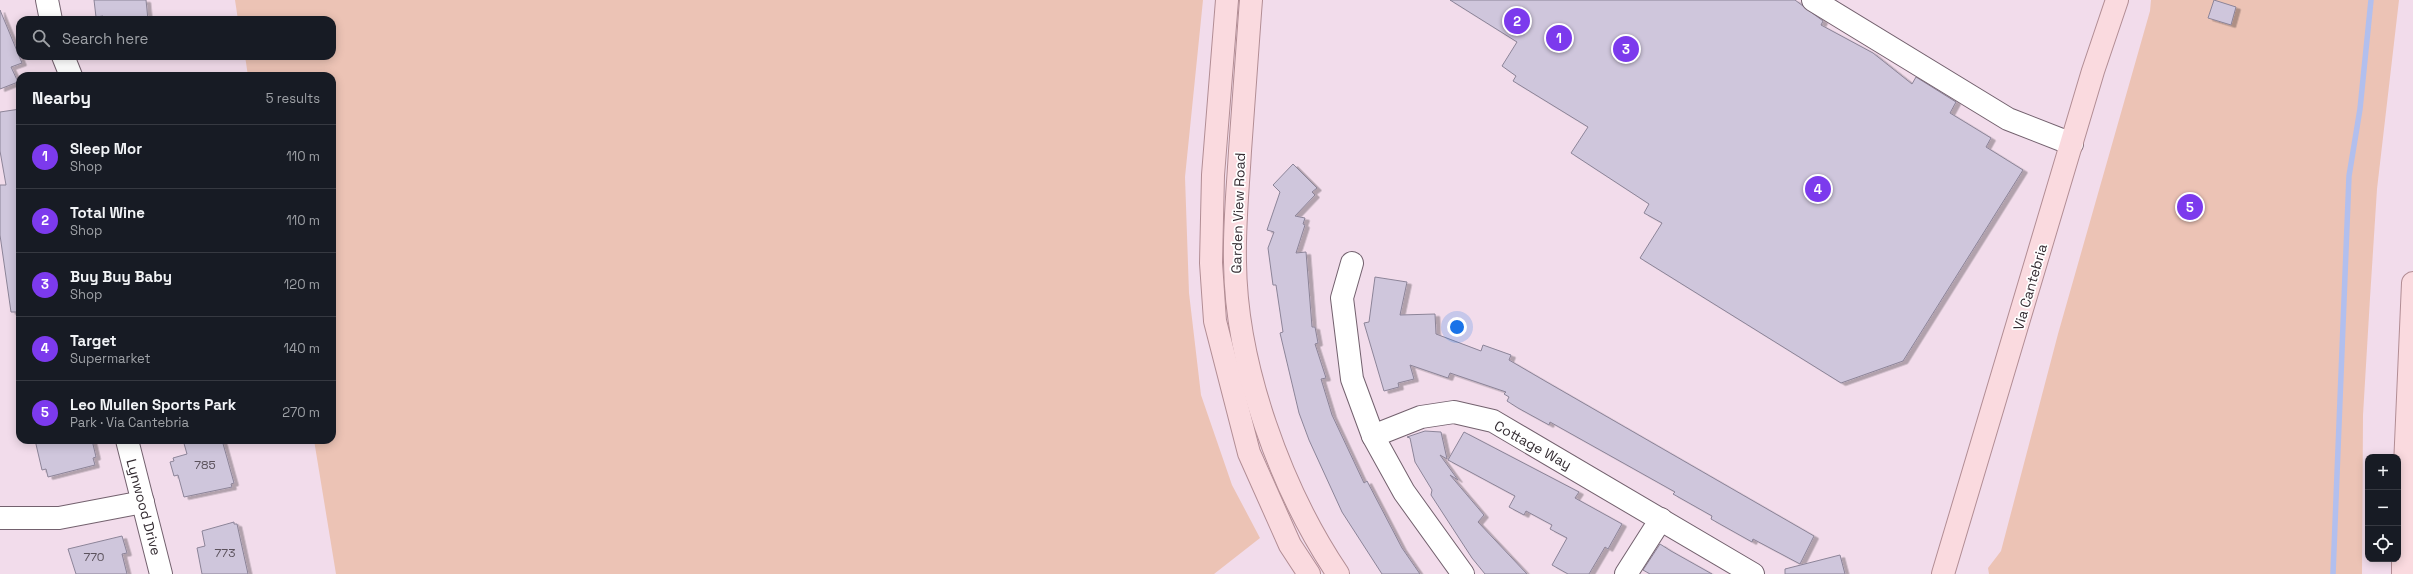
<!DOCTYPE html>
<html lang="en">
<head>
<meta charset="utf-8">
<style>
	:root { --surface:#171b24; --page:#20242c; --text:#f1f3f6; --muted:#9ea1a6; --line:#363941; --accent:#7c3aed }
	body { margin:0; font-family:"Space Grotesk",sans-serif; background:var(--page); color:var(--text) }
	.controls { position:absolute; right:12px; bottom:12px; display:grid; overflow:hidden; border-radius:8px; box-shadow:0 2px 10px #0003 }
	.controls button { width:36px; height:36px; display:grid; place-items:center; padding:0; border:0; border-bottom:1px solid var(--line); background:var(--surface); color:var(--text); font:20px sans-serif }
	.you { position:absolute; left:1457px; top:327px; width:14px; height:14px; margin:-10px; border:3px solid #fff; border-radius:50%; background:#1a73e8; box-shadow:0 0 0 6px #1a73e833 }
	.badge { display:grid; place-items:center; width:26px; height:26px; border-radius:50%; background:var(--accent); color:#fff; font-size:13px; font-weight:700 }
	.pin { position:absolute; translate:-50% -50%; border:2px solid #fff; box-shadow:0 1px 4px #0006 }
	.list { margin:0; padding:0; list-style:none }
	h2 { display:flex; justify-content:space-between; align-items:center; height:52px; margin:0; padding:0 16px; font-size:17px }
	h2 small { font-size:13px; font-weight:400; color:var(--muted) }
	.list li { display:grid; grid-template-columns:26px 1fr auto; gap:12px; align-items:center; box-sizing:border-box; height:64px; padding:0 16px; border-top:1px solid var(--line) }
	.list b { display:block; font-size:15px; white-space:nowrap }
	.list p { margin:0; font-size:13px; white-space:nowrap; color:var(--muted) }
	.list em { font-size:13px; font-style:normal; color:var(--muted) }
	.icon { flex:none; width:22px; height:22px; fill:none; stroke:currentColor; stroke-width:2; stroke-linecap:round; stroke-linejoin:round }
	.map { position:relative; flex:none; width:2413px; height:574px; overflow:hidden }
	.search { position:absolute; background:var(--surface); box-shadow:0 2px 10px #0003; left:16px; top:16px; width:320px; height:44px; display:flex; align-items:center; gap:10px; box-sizing:border-box; padding:0 14px; border-radius:12px; color:var(--muted); font-size:15px }
	.panel { position:absolute; background:var(--surface); box-shadow:0 2px 10px #0003; left:16px; top:72px; width:320px; height:372px; border-radius:12px }
	.map>svg:first-child { display:block }
	.green { fill:#ecc3b5 }
	.lines { fill:none; stroke-linecap:round; stroke-linejoin:round }
	.stream { stroke:#b2bfee; stroke-width:5.5 }
	.building { fill:#cfc6dc; stroke:#8c8498; filter:url(#shadow) }
	.minor-casing { stroke:#73616e; stroke-width:24 }
	.major-casing { stroke:#b28d94; stroke-width:24 }
	.minor { stroke:#fff; stroke-width:22 }
	.major { stroke:#fadadf; stroke-width:22 }
	.labels { text-anchor:middle; dominant-baseline:central; stroke-width:3.5; stroke-linejoin:round; paint-order:stroke }
	.number-label { font-size:12px; fill:#5b525c }
	.street-label { font-size:14px; fill:#342c32; stroke:#fff }
</style>
</head>
<body>
<div class="map">
<svg width="2413" height="574" viewBox="0 0 2413 574">
	<defs>
		<filter id="shadow"><feDropShadow dx="4.5" dy="2.5" stdDeviation="0" flood-color="#0004"/></filter>
	</defs>
	<rect width="100%" height="100%" fill="#f2dceb"/>
	<g class="green">
		<polygon points="235,0 1203,0 1185,177 1189,293 1201,395 1232,485 1260,538 1214,574 336,574 314,440 332,440 332,76 248,76 245,56 332,56 332,20 238,20"/>
		<polygon points="2151,0 2399,0 2377,189 2370,298 2363,415 2362,574 1989,574 1988,568 2001,551 2058,334 2150,11"/>
	</g>
	<g class="lines">
		<polyline class="stream" points="2333,574 2349,176 2360,109 2371,0"/>
	</g>
	<g class="building">
		<polygon points="94,0 146,0 148,20 104,20 103,16 96,17"/>
		<polygon points="1450,0 1795,0 1823,21 1821,25 1873,53 1912,84 1916,77 1956,102 1950,113 1991,138 1986,147 2023,170 1903,361 1841,383 1640,258 1662,223 1644,213 1649,204 1571,153 1588,127 1513,81 1516,76 1502,66 1517,42"/>
		<polygon points="2214,0 2236,7 2231,25 2208,18"/>
		<polygon points="0,10 22,63 11,67 18,82 0,89"/>
		<polygon points="20,109 20,312 11,312 0,235 0,185 6,185 0,151 0,112"/>
		<polygon points="1293,164 1317,188 1312,192 1315,195 1295,216 1305,218 1303,224 1305,225 1296,253 1306,252 1312,327 1315,327 1318,343 1315,344 1326,378 1321,379 1332,415 1364,483 1367,481 1402,548 1420,574 1382,574 1342,512 1309,440 1299,413 1280,333 1283,332 1276,285 1273,285 1268,248 1274,232 1267,230 1280,192 1273,185"/>
		<polygon points="1375,277 1407,282 1400,315 1435,314 1436,334 1481,351 1483,345 1511,355 1509,360 1545,381 1814,536 1800,564 1753,539 1752,542 1711,519 1712,516 1673,494 1675,492 1550,422 1549,425 1518,408 1507,401 1509,397 1504,394 1506,392 1450,373 1448,378 1410,365 1414,379 1398,383 1399,387 1384,391 1364,323 1369,322"/>
		<polygon points="1425,431 1441,432 1447,459 1440,455 1458,480 1450,475 1484,515 1478,522 1527,574 1485,574 1472,558 1431,495 1432,490 1415,462 1410,438 1407,437"/>
		<polygon points="1464,432 1579,492 1575,498 1622,524 1608,549 1605,547 1589,574 1568,574 1552,565 1567,538 1550,529 1552,525 1526,511 1524,515 1509,507 1515,496 1448,460"/>
		<polygon points="35,440 92,440 96,457 93,458 95,465 48,477 46,469 42,470"/>
		<polygon points="183,440 222,440 234,483 231,484 232,487 184,497 178,475 174,476 170,462 174,461 173,458 187,454"/>
		<polygon points="234,522 234,524 237,524 248,574 202,574 197,548 205,546 202,531"/>
		<polygon points="122,536 127,553 122,554 127,574 76,574 68,549"/>
		<polygon points="1660,544 1671,551 1712,574 1650,574 1643,570"/>
		<polygon points="1840,555 1845,574 1785,574 1785,569"/>
	</g>
	<g class="lines">
		<defs>
			<g id="minor">
				<polyline points="47,0 51,20"/>
				<polyline points="1813,0 2008,119 2072,144"/>
				<polyline points="63,56 71,76"/>
				<polyline points="1352,263 1342,298 1352,379 1373,436 1404,492 1463,574"/>
				<polyline points="1373,436 1421,417 1454,412 1493,421 1753,574"/>
				<polyline points="127,440 161,574"/>
				<polyline points="0,518 59,518 143,502"/>
				<polyline points="1626,574 1661,519"/>
			</g>
			<g id="major">
				<polyline points="1227,0 1213,175 1211,263 1215,321 1249,453 1290,545 1309,574"/>
				<path d="M1251 0C1247 50 1244 100 1240 151 1238 188 1234 225 1235 262 1236 366 1281 489 1338 574"/>
				<polyline points="1943,574 2093,71 2117,0"/>
				<polyline points="2403,574 2403,512 2413,283"/>
			</g>
		</defs>
		<use href="#minor" class="minor-casing"/>
		<use href="#major" class="major-casing"/>
		<use href="#minor" class="minor"/>
		<use href="#major" class="major"/>
	</g>
	<g class="labels">
		<g class="number-label">
			<text x="205" y="465">785</text>
			<text x="225" y="553">773</text>
			<text x="94" y="557">770</text>
		</g>
		<g class="street-label">
			<text transform="translate(1238 213) rotate(-88)">Garden View Road</text>
			<text transform="translate(2030 287) rotate(-74)">Via Cantebria</text>
			<text transform="translate(1533 445) rotate(29)">Cottage Way</text>
			<text transform="translate(144 507) rotate(75)">Lynwood Drive</text>
		</g>
	</g>
</svg>
<div class="controls">
<button>+</button>
<button>−</button>
<button><svg class="icon" aria-label="locate" viewBox="0 0 24 24"><circle cx="12" cy="12" r="6"/><path d="M12 2v4M12 18v4M2 12h4M18 12h4"/></svg></button>
</div>
<div class="you"></div>
<div class="pin badge" style="left:1559px;top:38px">1</div>
<div class="pin badge" style="left:1517px;top:21px">2</div>
<div class="pin badge" style="left:1626px;top:49px">3</div>
<div class="pin badge" style="left:1818px;top:189px">4</div>
<div class="pin badge" style="left:2190px;top:207px">5</div>
<div class="search"><svg class="icon" aria-label="search" viewBox="0 0 24 24"><circle cx="10" cy="10" r="6"/><path d="M15 15l6 6"/></svg>Search here</div>
<section class="panel">
<h2>Nearby<small>5 results</small></h2>
<ul class="list">
<li><span class="badge">1</span><div><b>Sleep Mor</b><p>Shop</p></div><em>110 m</em></li>
<li><span class="badge">2</span><div><b>Total Wine</b><p>Shop</p></div><em>110 m</em></li>
<li><span class="badge">3</span><div><b>Buy Buy Baby</b><p>Shop</p></div><em>120 m</em></li>
<li><span class="badge">4</span><div><b>Target</b><p>Supermarket</p></div><em>140 m</em></li>
<li><span class="badge">5</span><div><b>Leo Mullen Sports Park</b><p>Park · Via Cantebria</p></div><em>270 m</em></li>
</ul>
</section>
</div>
</body>
</html>
